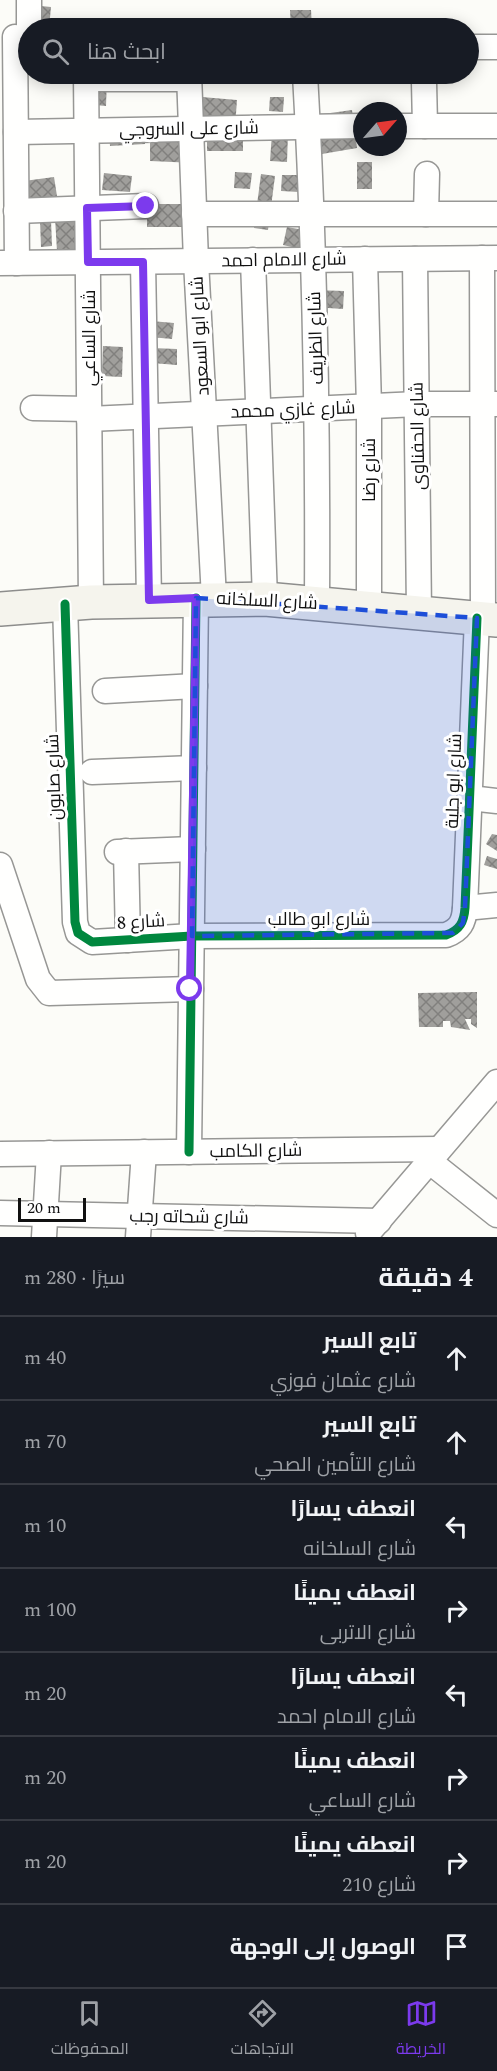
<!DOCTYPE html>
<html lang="ar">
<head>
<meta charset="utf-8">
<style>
	:root { --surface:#171b24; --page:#242831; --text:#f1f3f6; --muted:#9ea1a6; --line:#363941; --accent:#7c3aed }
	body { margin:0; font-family:Spectral,Cairo,serif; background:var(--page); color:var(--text); direction:rtl }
	.compass { position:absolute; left:353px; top:102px; width:54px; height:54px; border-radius:50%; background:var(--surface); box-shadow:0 3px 15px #0003; rotate:62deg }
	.scale { position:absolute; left:18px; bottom:15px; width:68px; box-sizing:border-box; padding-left:6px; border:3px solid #111; border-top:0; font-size:16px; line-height:21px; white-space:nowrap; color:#111; -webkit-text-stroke:4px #fff; paint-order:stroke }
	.stop { position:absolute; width:18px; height:18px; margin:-14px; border:4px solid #7c3aed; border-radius:50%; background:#fff }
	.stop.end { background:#7c3aed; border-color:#fff; box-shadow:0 2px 6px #0008 }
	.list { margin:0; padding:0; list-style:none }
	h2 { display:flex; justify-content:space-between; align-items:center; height:78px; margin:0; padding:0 24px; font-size:26px }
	h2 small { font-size:20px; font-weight:400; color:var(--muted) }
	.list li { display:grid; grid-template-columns:39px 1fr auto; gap:18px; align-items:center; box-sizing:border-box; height:84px; padding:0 24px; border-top:2px solid var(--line) }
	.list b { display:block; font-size:22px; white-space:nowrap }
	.list p { margin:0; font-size:20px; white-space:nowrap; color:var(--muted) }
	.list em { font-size:20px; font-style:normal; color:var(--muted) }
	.icon { flex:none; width:33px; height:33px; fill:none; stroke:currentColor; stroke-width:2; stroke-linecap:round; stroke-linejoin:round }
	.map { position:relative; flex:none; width:497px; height:1237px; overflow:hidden; direction:ltr }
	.search { position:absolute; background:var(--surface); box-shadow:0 3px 15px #0003; left:18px; right:18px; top:18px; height:66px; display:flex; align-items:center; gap:15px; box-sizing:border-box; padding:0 21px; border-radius:33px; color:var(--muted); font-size:22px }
	.sheet { height:750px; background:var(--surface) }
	nav { display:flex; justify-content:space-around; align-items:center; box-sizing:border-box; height:84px; border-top:2px solid var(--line); background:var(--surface); font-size:16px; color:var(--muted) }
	nav a { display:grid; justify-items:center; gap:3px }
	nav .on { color:var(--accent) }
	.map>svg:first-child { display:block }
	.building { fill:url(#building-cross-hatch) }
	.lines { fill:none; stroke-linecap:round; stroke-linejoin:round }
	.street-casing { stroke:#979795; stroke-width:27 }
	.secondary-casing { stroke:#8d8d8c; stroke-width:36 }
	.street { stroke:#fffffe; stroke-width:24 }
	.secondary { stroke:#f5f4ed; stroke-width:33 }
	.cycleway-casing { stroke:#fff; stroke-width:13 }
	.cycleway { stroke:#00873e; stroke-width:9 }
	.route { stroke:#7c3aed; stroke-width:8 }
	.marked { fill:#1d4ed8; fill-opacity:0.2; stroke:#1d4ed8; stroke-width:4.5; stroke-dasharray:12 8; stroke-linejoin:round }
	.labels { text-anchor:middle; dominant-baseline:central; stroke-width:6; stroke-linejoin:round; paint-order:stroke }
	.street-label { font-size:18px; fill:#111; stroke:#fff }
</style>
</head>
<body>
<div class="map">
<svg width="497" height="1237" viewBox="0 0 497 1237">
	<defs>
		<pattern id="building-cross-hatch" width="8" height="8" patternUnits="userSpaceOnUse" patternTransform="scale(1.5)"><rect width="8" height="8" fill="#a09f9c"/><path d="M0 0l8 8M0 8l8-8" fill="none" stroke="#81807e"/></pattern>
	</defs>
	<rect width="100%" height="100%" fill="#fcfcf8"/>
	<g class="building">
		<polygon points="31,5 51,7 49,28 29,28"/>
		<polygon points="290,10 311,10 312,28 291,28"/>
		<polygon points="96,76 107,77 106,106 94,105"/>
		<polygon points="202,97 237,100 235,127 200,124"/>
		<polygon points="270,97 284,97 283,112 269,111"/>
		<polygon points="352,110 357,148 322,154 316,115"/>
		<polygon points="207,130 243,131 243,151 207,151"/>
		<polygon points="145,131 145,144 110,146 109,133"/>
		<polygon points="272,133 288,134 287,162 270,161"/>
		<polygon points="150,138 195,140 195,163 150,161"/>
		<rect x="357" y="162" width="15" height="27"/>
		<polygon points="235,172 252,173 250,189 234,188"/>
		<polygon points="104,173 132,176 130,192 102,190"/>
		<polygon points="261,174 275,176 268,230 254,228"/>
		<polygon points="282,175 300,175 299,192 281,191"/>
		<polygon points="54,177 57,196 26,200 24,181"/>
		<rect x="147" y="204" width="35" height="23"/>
		<polygon points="80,217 82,250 57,251 55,218"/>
		<polygon points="40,220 51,220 52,246 41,247"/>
		<polygon points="287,227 304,230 300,249 283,245"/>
		<polygon points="314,290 344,291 343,309 313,307"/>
		<polygon points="151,321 174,323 172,339 150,337"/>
		<polygon points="103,346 123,347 122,377 102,376"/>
		<polygon points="152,348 177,349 177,365 152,363"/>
		<polygon points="492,834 497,835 497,851 486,844"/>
		<polygon points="487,856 497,859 497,869 484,865"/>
		<polygon points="477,992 477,1028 471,1024 471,1019 465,1019 470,1030 451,1027 450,1021 443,1021 443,1027 419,1027 418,993"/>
	</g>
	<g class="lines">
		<defs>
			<g id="street">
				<polyline points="29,0 29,28"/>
				<polyline points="15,37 17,263"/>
				<polyline points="468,47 497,47"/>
				<polyline points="86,74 91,602"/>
				<polyline points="189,74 196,261 214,598"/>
				<path d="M305 74C315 250 318 426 317 604"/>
				<polyline points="86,79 190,79"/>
				<polyline points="424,82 425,126"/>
				<polyline points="398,126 497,126"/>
				<polyline points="16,132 362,126"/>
				<polyline points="16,211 146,206"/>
				<polyline points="194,214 497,214"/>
				<polyline points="426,214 427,174"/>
				<polyline points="482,258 483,618"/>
				<polyline points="365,259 369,407 369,608"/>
				<polyline points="415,259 419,613"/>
				<polyline points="253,260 265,599"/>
				<polyline points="143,262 149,600"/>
				<polyline points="0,263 497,258"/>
				<polyline points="33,408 89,409"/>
				<polyline points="89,419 418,404 497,404"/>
				<path d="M65 604 75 922 78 933 92 942 192 936 446 935C460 930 464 922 465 908L477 618"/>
				<polyline points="105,691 195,686"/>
				<polyline points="92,772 194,768"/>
				<polyline points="470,798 497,801"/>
				<polyline points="126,851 128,940"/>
				<polyline points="117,852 193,849"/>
				<polyline points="0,865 38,979 49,993 191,989"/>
				<polyline points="465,908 497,905"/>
				<polyline points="189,1152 196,598"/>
				<polyline points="0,1154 439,1149"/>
				<polyline points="429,1161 497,1215"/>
				<polyline points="0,1213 379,1221"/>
				<polyline points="368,1233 497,1082"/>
				<polyline points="44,1237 49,1153"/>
				<polyline points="138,1237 144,1152"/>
			</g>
			<polyline id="secondary" points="0,609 91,602 265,599 497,620"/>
		</defs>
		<use href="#street" class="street-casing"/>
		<use href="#secondary" class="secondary-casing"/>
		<use href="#street" class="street"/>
		<use href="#secondary" class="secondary"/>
		<defs>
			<g id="cycleway">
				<path d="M65 604 75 922 78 933 92 942 192 936 446 935C460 930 464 922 465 908L477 618"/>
				<polyline points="189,1152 196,598"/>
			</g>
		</defs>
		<use href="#cycleway" class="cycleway-casing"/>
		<use href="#cycleway" class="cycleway"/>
	</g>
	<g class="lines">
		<polyline class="route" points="146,206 87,208 88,262 143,262 149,600 196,598 190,989"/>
	</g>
	<path class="marked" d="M196 598 477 618 465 908 463 923 453 933 192 936Z"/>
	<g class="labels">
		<g class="street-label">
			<text transform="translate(189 129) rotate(-1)">شارع على السروجي</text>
			<text transform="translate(284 260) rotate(-1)">شارع الامام احمد</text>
			<text transform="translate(200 336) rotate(-93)">شارع ابو السعود</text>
			<text transform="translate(89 338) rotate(-90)">شارع الساعي</text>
			<text transform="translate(316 338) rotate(-92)">شارع الظريف</text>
			<text transform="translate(293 410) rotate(-2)">شارع غازي محمد</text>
			<text transform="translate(418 436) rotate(-91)">شارع الحفناوى</text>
			<text transform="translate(369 470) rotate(-90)">شارع رضا</text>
			<text transform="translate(267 601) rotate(3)">شارع السلخانه</text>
			<text transform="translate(54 777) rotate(-92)">شارع صابون</text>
			<text transform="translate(454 781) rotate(-88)">شارع ابو جلبة</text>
			<text x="319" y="919">شارع ابو طالب</text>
			<text transform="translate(141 922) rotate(-3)">شارع 8</text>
			<text transform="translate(256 1151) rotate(-1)">شارع الكامب</text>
			<text transform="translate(189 1217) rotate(1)">شارع شحاته رجب</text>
		</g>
	</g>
</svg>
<svg class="compass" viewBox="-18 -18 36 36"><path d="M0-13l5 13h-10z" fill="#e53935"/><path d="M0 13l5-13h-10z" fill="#9ea1a6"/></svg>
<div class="scale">20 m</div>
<div class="stop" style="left:190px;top:989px"></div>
<div class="stop end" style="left:146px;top:206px"></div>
<div class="search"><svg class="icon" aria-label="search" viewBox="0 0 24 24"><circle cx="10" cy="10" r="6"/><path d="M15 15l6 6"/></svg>ابحث هنا</div>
</div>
<section class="sheet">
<h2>4 دقيقة<small>سيرًا · 280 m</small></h2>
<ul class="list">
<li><svg class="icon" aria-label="ahead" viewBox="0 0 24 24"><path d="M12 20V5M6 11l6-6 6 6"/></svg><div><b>تابع السير</b><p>شارع عثمان فوزي</p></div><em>40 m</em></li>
<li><svg class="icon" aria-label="ahead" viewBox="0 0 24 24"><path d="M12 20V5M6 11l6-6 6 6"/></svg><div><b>تابع السير</b><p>شارع التأمين الصحي</p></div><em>70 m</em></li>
<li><svg class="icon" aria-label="left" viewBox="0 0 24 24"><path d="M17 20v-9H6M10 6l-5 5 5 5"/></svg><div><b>انعطف يسارًا</b><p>شارع السلخانه</p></div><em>10 m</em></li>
<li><svg class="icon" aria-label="right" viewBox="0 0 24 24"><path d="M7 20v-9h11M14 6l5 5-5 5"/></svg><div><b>انعطف يمينًا</b><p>شارع الاتربى</p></div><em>100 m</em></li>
<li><svg class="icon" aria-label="left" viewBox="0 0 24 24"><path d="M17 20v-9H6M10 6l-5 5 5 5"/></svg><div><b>انعطف يسارًا</b><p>شارع الامام احمد</p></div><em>20 m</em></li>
<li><svg class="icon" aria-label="right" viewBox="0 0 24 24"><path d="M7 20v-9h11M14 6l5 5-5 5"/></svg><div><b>انعطف يمينًا</b><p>شارع الساعي</p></div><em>20 m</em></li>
<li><svg class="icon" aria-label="right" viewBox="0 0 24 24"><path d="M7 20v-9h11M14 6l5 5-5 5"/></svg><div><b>انعطف يمينًا</b><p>شارع 210</p></div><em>20 m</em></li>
<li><svg class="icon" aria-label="arrive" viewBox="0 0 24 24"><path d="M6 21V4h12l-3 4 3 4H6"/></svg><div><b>الوصول إلى الوجهة</b></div></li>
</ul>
</section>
<nav>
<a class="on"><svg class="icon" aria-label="map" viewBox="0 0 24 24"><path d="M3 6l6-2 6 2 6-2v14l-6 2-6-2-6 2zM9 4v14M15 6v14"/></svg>الخريطة</a>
<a><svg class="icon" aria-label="directions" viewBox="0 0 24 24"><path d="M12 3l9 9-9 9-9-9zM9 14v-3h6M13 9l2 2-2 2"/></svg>الاتجاهات</a>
<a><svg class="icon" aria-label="saved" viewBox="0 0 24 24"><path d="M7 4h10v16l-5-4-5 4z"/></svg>المحفوظات</a>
</nav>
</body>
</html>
